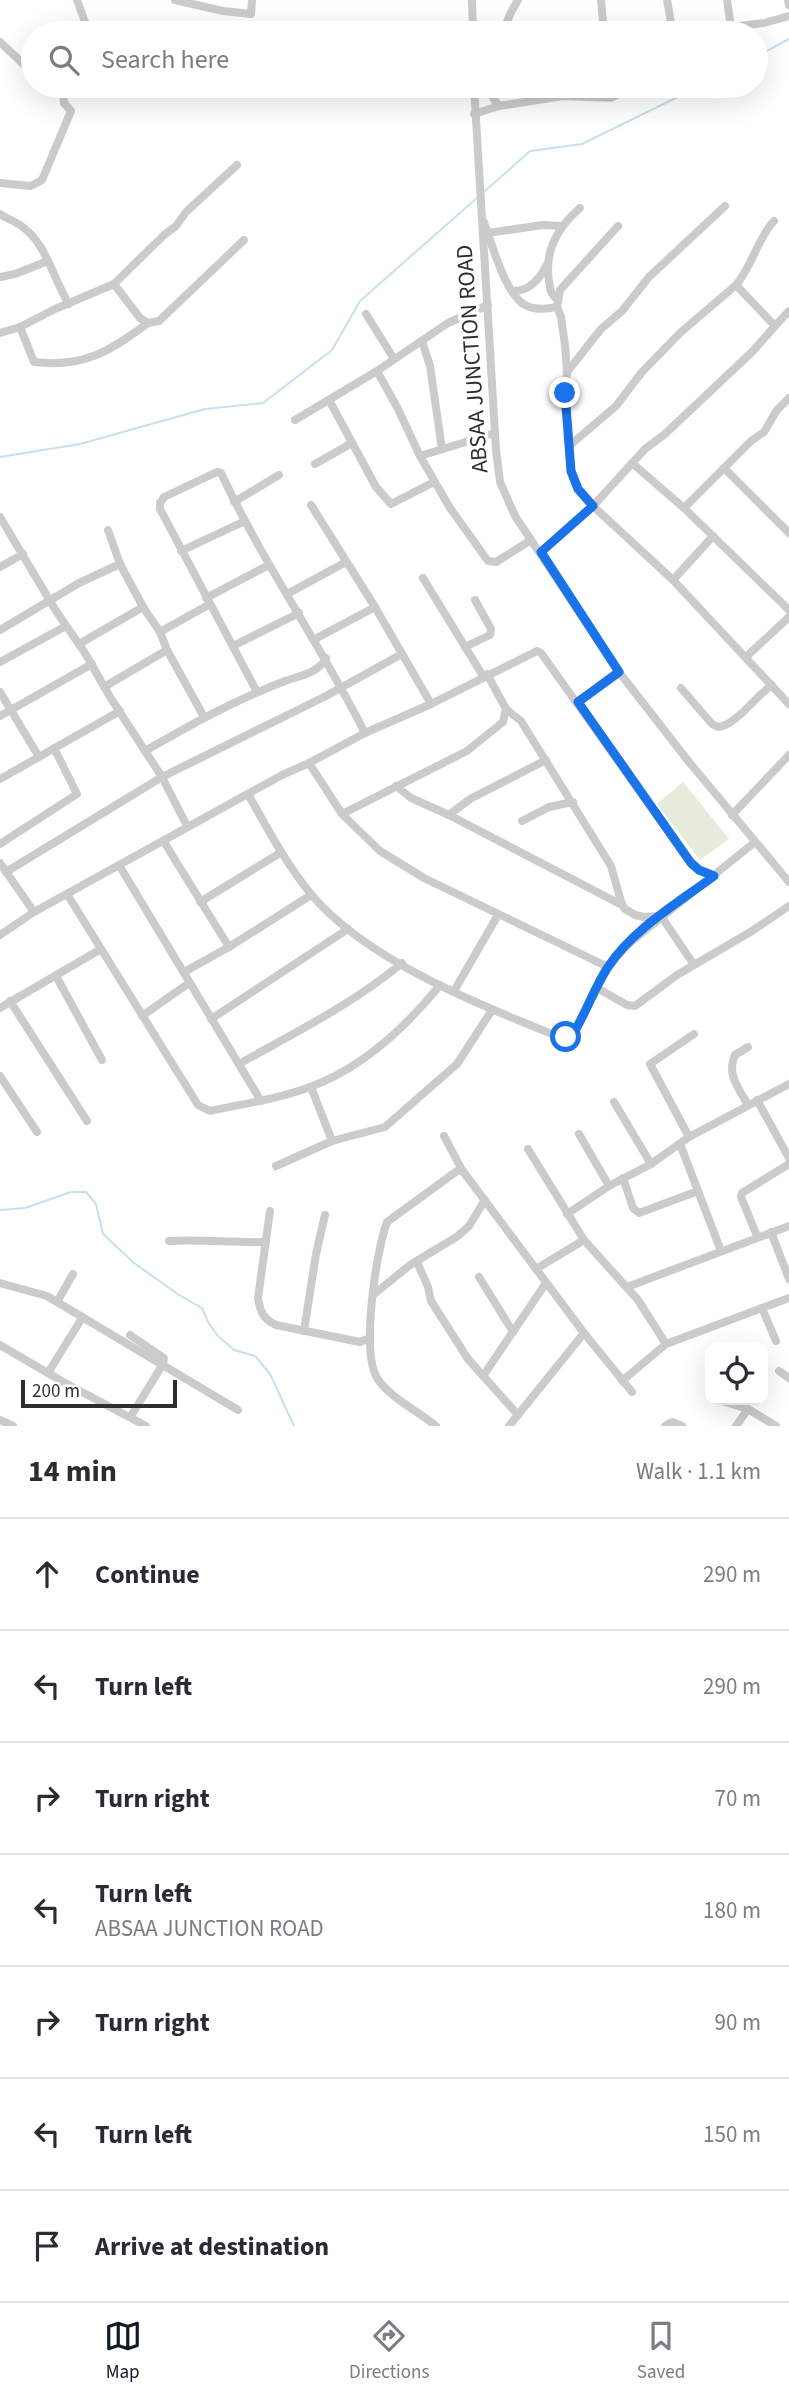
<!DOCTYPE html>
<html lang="en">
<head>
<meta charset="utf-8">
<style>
	:root { --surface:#fff; --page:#f7f7f7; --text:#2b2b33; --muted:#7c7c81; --line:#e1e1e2; --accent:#111827 }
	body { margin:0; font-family:"Source Sans 3",sans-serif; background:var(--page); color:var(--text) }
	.controls { position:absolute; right:21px; bottom:21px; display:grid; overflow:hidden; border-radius:14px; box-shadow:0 7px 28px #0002 }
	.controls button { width:63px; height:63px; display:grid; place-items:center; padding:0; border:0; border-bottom:2px solid var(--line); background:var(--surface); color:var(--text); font:35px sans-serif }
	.scale { position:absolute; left:21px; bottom:18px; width:156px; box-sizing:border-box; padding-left:7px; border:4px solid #2e2e2e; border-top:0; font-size:19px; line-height:24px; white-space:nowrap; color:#2e2e2e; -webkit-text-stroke:5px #fff; paint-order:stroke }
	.stop { position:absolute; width:21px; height:21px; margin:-16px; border:5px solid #1a73e8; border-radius:50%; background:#fff }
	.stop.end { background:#1a73e8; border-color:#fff; box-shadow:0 2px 7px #0008 }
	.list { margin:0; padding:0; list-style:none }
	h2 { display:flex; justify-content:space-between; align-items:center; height:91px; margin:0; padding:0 28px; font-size:30px }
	h2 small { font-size:23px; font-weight:400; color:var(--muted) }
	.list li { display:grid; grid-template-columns:46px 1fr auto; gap:21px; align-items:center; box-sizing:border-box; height:112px; padding:0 28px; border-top:2px solid var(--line) }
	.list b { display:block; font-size:26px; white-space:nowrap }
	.list p { margin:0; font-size:23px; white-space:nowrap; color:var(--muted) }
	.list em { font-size:23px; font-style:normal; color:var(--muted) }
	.icon { flex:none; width:38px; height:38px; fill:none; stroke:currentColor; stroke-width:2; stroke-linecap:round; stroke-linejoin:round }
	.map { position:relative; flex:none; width:789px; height:1426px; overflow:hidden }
	.search { position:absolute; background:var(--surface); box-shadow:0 7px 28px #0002; left:21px; right:21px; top:21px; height:77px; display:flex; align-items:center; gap:18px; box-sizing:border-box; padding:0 24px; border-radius:38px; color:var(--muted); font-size:26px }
	.sheet { height:875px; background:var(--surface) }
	nav { display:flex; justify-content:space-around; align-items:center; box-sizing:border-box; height:98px; border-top:2px solid var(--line); background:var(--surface); font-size:19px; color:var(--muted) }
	nav a { display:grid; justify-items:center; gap:4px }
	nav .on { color:var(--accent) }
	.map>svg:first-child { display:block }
	.park { fill:#e5ecdb }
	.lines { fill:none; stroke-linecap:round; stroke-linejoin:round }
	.stream { stroke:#c6e1ed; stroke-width:2 }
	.minor { stroke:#cbcbcb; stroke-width:8 }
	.route { stroke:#1a73e8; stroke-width:9 }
	.labels { text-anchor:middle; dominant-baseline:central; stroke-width:7; stroke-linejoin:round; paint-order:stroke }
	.street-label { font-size:23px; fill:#2e2e2e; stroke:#fff }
</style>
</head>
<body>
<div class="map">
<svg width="789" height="1426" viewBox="0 0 789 1426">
	<rect width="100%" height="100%" fill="#fff"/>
	<polygon class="park" points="683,782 729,839 700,860 657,804"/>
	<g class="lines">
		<g class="stream">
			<polyline points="756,57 789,39"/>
			<polyline points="485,191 530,151 582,144 700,86"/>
			<polyline points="0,457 80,444 205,409 263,403 332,350 360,301 478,197"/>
			<polyline points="0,1210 25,1208 71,1192 86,1192 96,1204 103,1234 134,1263 179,1295 202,1308 208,1322 217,1335 234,1350 255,1356 270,1374 294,1426"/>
		</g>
		<g class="minor">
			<polyline points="77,0 89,33"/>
			<polyline points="175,0 223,11 251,14 252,0"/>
			<polyline points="472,0 473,33"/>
			<polyline points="601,0 604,33"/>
			<polyline points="667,0 673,33"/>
			<polyline points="727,0 731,27 764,23 789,16"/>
			<polyline points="788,0 789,5"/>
			<polyline points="503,33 510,14 518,0"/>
			<polyline points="0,42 33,73"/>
			<polyline points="50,86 61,94"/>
			<polyline points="474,86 496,450 500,482 515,516 619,672 689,762 789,882"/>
			<polyline points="489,86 493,98 499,106"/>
			<polyline points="474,114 499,106 563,96 611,98 617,95 623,86"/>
			<polyline points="0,183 31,186 42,180 71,111 64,103 62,86"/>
			<path d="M0 214C6 218 14 221 20 225 47 243 52 277 69 304"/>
			<path d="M484 222C492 244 505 294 525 305 534 310 547 309 557 307"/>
			<polyline points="618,226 560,290 557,307 561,317 565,345 567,372 565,393 571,471 578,489 593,506 673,580 789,704"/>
			<polyline points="488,233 543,225 562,226"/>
			<polyline points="0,277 15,274 48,261"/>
			<polyline points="114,284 140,318 148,323 159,321 244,240"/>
			<path d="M736 285C751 268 759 236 774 221"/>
			<path d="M512 291C529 292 539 280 546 266"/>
			<path d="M558 300C551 295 550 290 549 281 544 251 558 227 580 208"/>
			<polyline points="366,314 394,359"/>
			<polyline points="775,326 789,311"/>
			<path d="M20 327 34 362C84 368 110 351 148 323"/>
			<polyline points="0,333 20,327 55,309 114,284 164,235 176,226 186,212 237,165"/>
			<polyline points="422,341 430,366 442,449"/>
			<polyline points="377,371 398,409 420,456"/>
			<polyline points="567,372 601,329 622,311 649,277 725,206"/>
			<polyline points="329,400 376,487 391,504 434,482"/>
			<polyline points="295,420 377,371 448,323 488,305"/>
			<polyline points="495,433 420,456 450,508 488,561 496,562 531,540"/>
			<polyline points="632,463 684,508 789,610"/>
			<polyline points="315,464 352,443"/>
			<polyline points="724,468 789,533"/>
			<polyline points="234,502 279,475"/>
			<polyline points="311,505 375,607 431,704"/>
			<polyline points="684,508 751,441 764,432 777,410 789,398"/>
			<polyline points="0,517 56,611 85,653 110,697 162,777 187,826"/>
			<polyline points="108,530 120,564 143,607 160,632 167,650 204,717"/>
			<polyline points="181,551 245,521"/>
			<polyline points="541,552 593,506 645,449 665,434 753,351 775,326 736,285 680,333 642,372 616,406 569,446"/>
			<polyline points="0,567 23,554"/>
			<polyline points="423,578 483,676"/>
			<polyline points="673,580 713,536"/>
			<polyline points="287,594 346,562"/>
			<polyline points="206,598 269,565"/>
			<polyline points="0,630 79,583 120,564"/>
			<polyline points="160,632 210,604"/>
			<polyline points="315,639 375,607"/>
			<polyline points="79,644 143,607"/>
			<polyline points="233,646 299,613"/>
			<polyline points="465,647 490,635 491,629 475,600"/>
			<polyline points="746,657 789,617"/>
			<polyline points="0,662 66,626"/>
			<polyline points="487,674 506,709 521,721 611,866 622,905 625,909 635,915 644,917 661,916 694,965"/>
			<polyline points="104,687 167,650"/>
			<path d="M681 688 712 724 718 727C735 726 756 696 772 685"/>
			<polyline points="0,692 39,757"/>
			<path d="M257 692 160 509V503L164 497 217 472 221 473C263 563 320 644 365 733"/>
			<polyline points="578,702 619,672"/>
			<polyline points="0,716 92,664"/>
			<path d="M145 751C190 725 235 700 285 681 299 676 319 673 326 658"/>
			<polyline points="309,763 342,814 380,851 424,878 608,967"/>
			<polyline points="0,779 120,711"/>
			<polyline points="396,786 411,798 449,815 622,905"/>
			<path d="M248 794C267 828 285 862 310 893 364 959 479 1005 557 1036L566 1037 573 1034 608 967 626 946 755 842"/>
			<polyline points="342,814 467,751 503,722 506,709"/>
			<polyline points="449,815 470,799 546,760"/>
			<polyline points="732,815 789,755"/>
			<polyline points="522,821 549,807 573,802"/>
			<polyline points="164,842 229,947"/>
			<polyline points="0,844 77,794 54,748"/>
			<polyline points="0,863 34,912"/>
			<polyline points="119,865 261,1101"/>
			<polyline points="6,872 162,777 324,697 402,654"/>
			<path d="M67 894 198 1105 210 1111C243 1104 278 1099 310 1087 363 1068 405 1028 440 985"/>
			<polyline points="200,902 280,853"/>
			<polyline points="0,935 34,912 282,775 309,763 365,733 431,704 537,651 541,653 691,863 699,870 714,876"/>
			<polyline points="184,972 229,947 311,895"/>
			<polyline points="56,976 102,1060"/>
			<polyline points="597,988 627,1005 635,1006 677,975 752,931 789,906"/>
			<polyline points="454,991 498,915"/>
			<polyline points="10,1001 87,1121"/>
			<polyline points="0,1008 101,949"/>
			<polyline points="142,1016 189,983"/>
			<polyline points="211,1019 348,929"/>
			<path d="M239 1064C294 1033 353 1004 402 963"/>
			<polyline points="0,1076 37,1132"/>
			<polyline points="311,1087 332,1141"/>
			<polyline points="757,1100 789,1158"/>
			<polyline points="614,1102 651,1164"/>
			<path d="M748 1105C739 1089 726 1074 735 1055L748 1047"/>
			<polyline points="579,1134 609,1186"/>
			<polyline points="444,1136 462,1170"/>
			<polyline points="689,1137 650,1064 694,1034"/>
			<polyline points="680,1144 721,1251"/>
			<polyline points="528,1149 584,1240 638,1300 666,1344"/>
			<polyline points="276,1166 332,1141 385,1127 457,1064 492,1010"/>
			<polyline points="623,1178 633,1208 639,1213 698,1191"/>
			<path d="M270 1211 258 1298C260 1311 263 1319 276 1325L360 1342 370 1338"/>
			<polyline points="567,1214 609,1186 651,1164 689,1137 789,1084"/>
			<polyline points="771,1232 789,1279"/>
			<polyline points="757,1236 741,1197 742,1193 789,1164"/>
			<path d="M169 1241C201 1239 232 1243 264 1242"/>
			<polyline points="417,1262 428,1287 431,1301 468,1359 518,1415"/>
			<polyline points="536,1269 584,1240"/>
			<polyline points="479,1277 513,1332"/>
			<polyline points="0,1283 47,1296 238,1410"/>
			<polyline points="627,1287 789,1226"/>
			<polyline points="373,1295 410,1265 458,1236 469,1226 485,1200"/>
			<polyline points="57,1302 73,1274"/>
			<polyline points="762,1308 776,1341"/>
			<polyline points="304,1331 316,1254 325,1215"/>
			<polyline points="130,1335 164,1358 163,1364 131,1416"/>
			<polyline points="0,1345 65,1383 146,1426"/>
			<polyline points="779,1371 789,1378"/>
			<polyline points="48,1373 82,1318"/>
			<polyline points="483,1376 546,1283"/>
			<polyline points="622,1381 666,1344 789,1298"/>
			<polyline points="725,1402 748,1409 776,1426"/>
			<polyline points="0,1420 13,1426"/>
			<path d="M436 1426C418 1411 390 1398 377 1378 361 1351 376 1252 387 1222L457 1171 462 1170 584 1333 632 1392"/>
			<polyline points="509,1426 584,1333"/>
			<polyline points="665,1426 672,1422 682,1426"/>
			<polyline points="736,1426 748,1409"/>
		</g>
	</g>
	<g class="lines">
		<path class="route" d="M565 393 571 471 578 489 593 506 541 552 619 672 578 702 691 863 699 870 714 876C678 903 633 929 608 967 594 988 586 1013 573 1034L566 1037"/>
	</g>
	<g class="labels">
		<g class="street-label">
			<text transform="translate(472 359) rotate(-94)">ABSAA JUNCTION ROAD</text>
		</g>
	</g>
</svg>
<div class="controls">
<button><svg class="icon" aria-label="locate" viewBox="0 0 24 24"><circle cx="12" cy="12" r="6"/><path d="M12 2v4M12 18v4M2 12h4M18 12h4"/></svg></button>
</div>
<div class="scale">200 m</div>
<div class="stop" style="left:566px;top:1037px"></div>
<div class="stop end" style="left:565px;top:393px"></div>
<div class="search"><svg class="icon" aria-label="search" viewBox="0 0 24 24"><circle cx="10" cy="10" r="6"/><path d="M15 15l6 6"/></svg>Search here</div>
</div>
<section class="sheet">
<h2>14 min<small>Walk · 1.1 km</small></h2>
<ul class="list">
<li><svg class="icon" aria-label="ahead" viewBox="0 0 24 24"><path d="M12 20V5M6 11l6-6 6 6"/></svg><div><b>Continue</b></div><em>290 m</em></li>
<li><svg class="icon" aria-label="left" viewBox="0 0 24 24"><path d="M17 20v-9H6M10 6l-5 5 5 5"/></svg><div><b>Turn left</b></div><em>290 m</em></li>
<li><svg class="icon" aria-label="right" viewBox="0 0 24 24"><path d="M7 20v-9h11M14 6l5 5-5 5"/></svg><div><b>Turn right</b></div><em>70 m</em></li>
<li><svg class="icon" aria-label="left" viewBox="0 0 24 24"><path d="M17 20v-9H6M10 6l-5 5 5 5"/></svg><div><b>Turn left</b><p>ABSAA JUNCTION ROAD</p></div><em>180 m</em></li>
<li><svg class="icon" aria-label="right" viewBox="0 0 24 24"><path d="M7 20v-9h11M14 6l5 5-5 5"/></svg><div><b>Turn right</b></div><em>90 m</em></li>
<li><svg class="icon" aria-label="left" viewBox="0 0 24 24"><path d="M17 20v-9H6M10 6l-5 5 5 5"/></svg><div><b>Turn left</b></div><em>150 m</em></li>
<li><svg class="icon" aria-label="arrive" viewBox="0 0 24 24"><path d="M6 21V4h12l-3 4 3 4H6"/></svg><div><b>Arrive at destination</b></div></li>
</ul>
</section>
<nav>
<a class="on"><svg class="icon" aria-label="map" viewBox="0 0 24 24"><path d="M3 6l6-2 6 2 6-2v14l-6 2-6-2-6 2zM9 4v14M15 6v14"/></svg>Map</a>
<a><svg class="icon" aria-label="directions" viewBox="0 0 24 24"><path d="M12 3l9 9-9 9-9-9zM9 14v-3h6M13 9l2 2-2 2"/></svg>Directions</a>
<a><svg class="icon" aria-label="saved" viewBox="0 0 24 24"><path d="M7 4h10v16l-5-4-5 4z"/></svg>Saved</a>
</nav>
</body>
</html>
